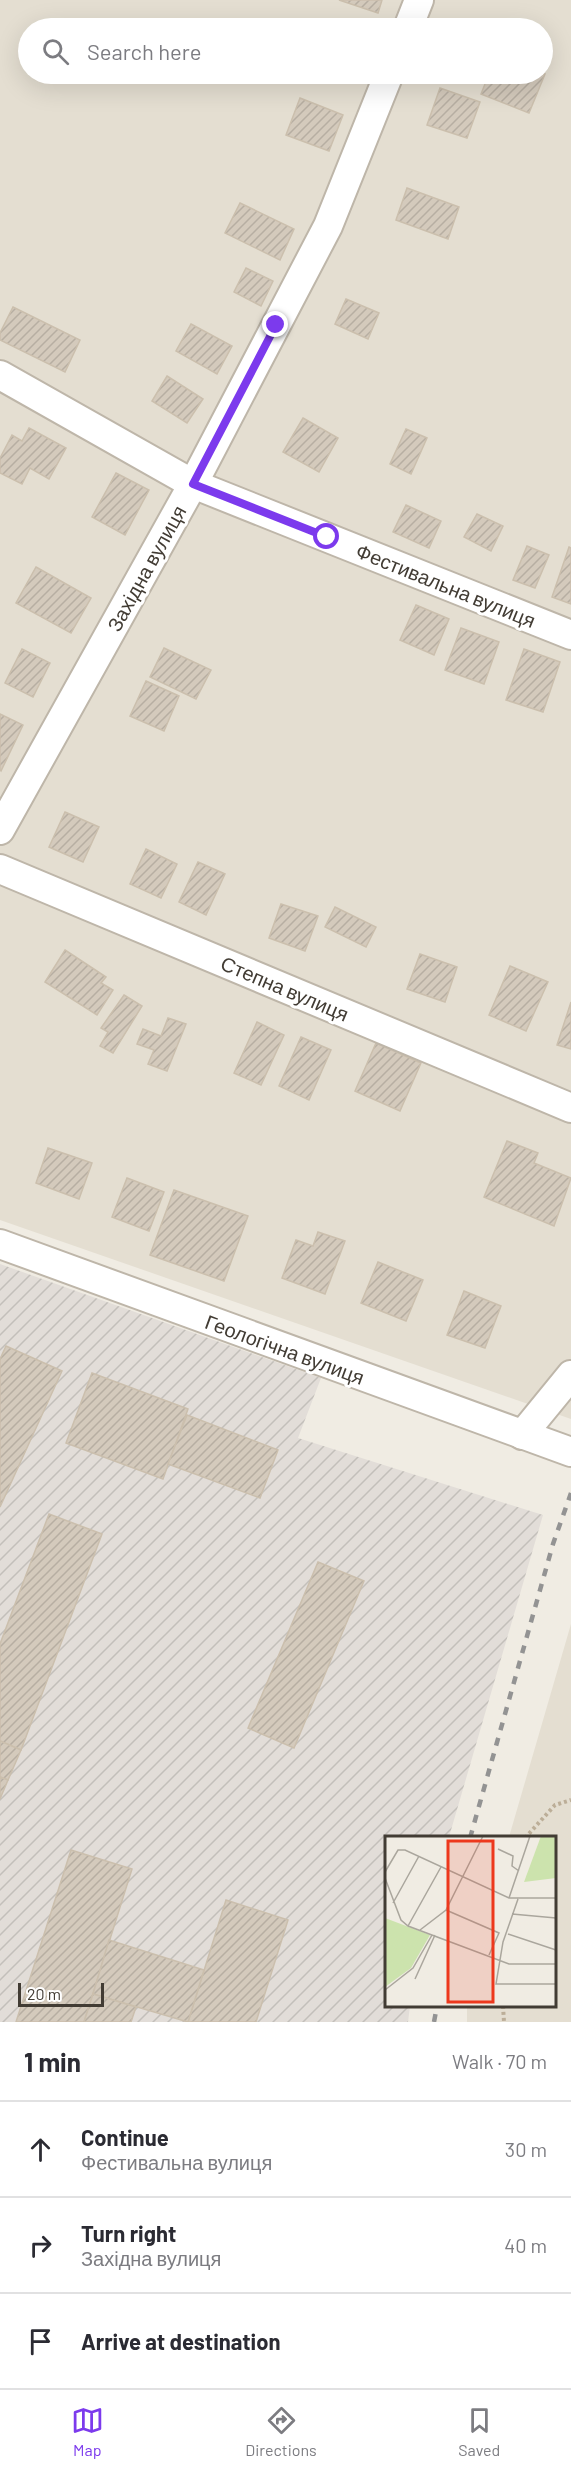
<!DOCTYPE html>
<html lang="en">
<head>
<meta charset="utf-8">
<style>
	:root { --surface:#fff; --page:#f7f7f7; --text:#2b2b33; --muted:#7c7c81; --line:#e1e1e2; --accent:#7c3aed }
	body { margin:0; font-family:Barlow,sans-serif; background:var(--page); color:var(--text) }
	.scale { position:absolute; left:18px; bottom:15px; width:86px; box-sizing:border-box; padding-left:6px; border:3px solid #423c34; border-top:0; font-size:16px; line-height:21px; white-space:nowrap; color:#423c34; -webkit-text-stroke:4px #fff; paint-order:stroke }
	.stop { position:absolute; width:18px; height:18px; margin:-14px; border:4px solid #7c3aed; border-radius:50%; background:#fff }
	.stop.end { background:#7c3aed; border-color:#fff; box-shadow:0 2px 6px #0008 }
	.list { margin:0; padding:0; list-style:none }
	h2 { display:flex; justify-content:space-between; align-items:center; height:78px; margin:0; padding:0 24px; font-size:26px }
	h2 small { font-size:20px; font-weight:400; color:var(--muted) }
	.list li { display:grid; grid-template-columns:39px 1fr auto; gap:18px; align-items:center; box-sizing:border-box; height:96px; padding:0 24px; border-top:2px solid var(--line) }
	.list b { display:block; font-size:22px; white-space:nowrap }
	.list p { margin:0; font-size:20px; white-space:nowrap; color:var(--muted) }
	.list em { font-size:20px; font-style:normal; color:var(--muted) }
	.icon { flex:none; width:33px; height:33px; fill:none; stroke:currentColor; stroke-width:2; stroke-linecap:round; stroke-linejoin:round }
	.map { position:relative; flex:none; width:571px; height:2022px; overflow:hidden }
	.search { position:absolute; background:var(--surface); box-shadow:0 6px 24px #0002; left:18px; right:18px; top:18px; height:66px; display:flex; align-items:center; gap:15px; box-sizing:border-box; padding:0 21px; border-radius:33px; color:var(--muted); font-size:22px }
	.sheet { height:366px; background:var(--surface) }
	nav { display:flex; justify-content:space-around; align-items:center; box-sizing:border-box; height:84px; border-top:2px solid var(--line); background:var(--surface); font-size:16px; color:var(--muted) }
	nav a { display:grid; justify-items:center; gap:3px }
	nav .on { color:var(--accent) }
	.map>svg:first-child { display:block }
	.residential { fill:#e4ded1; fill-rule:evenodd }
	.industrial { fill:url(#industrial-furrows) }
	.building { fill:url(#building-hatch); stroke:#cbbfad; stroke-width:1.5 }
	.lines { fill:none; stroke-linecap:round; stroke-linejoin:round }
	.street-casing { stroke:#beb6a9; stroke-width:32 }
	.path { stroke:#bcae98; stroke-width:4; stroke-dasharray:3 3; stroke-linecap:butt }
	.street { stroke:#fff; stroke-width:28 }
	.rail { stroke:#939393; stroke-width:4.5; stroke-dasharray:8 8; stroke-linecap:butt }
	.route { stroke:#7c3aed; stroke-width:8 }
	.labels { text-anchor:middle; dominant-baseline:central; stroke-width:6; stroke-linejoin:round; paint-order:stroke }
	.street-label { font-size:20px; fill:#423c34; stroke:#fff }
	.inset-road { fill:none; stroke:#aaa69d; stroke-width:1.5 }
	.view { fill:#ed381d; fill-opacity:0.15; stroke:#ed381d; stroke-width:3 }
	.inset-edge { fill:none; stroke:#423c34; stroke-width:3 }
</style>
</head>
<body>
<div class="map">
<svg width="571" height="2022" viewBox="0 0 571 2022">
	<defs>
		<pattern id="industrial-furrows" width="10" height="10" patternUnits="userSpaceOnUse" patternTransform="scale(1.5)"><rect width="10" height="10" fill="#e2ddd8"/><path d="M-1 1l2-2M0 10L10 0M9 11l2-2" fill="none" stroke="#c3bfba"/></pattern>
		<pattern id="building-hatch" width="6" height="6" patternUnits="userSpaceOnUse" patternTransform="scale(1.5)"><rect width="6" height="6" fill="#d4cabc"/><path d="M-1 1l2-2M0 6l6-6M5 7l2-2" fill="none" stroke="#b7aea2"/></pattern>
	</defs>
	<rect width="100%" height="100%" fill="#f0ece3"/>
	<g class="residential">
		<path d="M0 0H571V1419L0 1220ZM28 28H542V74H28Z"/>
		<polygon points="571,1624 571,2022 467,2022 467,2006 554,2006 554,1838 509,1837"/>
	</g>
	<polygon class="industrial" points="0,1264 321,1378 298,1438 543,1515 449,1837 386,1838 386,2006 410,2006 408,2022 0,2022"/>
	<g class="building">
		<polygon points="339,0 382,0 378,13"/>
		<polygon points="489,74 545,74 529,113 481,94"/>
		<polygon points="440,88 480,102 467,138 427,125"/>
		<polygon points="300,98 343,115 329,151 286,135"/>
		<polygon points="407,188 459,207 448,239 396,220"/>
		<polygon points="240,203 294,229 280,260 225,233"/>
		<polygon points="246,268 273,281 261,306 234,292"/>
		<polygon points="346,299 379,313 368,339 335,324"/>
		<polygon points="13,307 80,340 65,372 0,340 0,333"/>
		<polygon points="191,324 232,346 217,374 176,351"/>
		<polygon points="167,376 203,399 187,423 152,401"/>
		<polygon points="303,418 338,438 319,472 283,452"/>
		<polygon points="29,428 66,448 49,479 30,468 22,484 0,473 0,458 12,435 22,441"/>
		<polygon points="406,429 427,438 411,474 390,464"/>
		<polygon points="116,473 149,490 125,535 92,517"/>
		<polygon points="406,505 441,521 429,548 393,532"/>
		<polygon points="477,514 503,526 491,551 464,537"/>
		<polygon points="527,546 549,555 535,588 513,580"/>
		<polygon points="569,547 571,548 571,604 552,597"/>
		<polygon points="36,567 91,598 71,633 16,603"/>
		<polygon points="416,605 449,619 434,655 400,640"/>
		<polygon points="461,628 499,642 484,684 445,670"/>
		<polygon points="164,648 211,670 196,699 150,677"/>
		<polygon points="22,649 50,663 33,697 5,683"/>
		<polygon points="524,649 560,662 543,712 506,700"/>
		<polygon points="146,681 179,696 164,731 130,716"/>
		<polygon points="0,714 23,725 1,771 0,770"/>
		<polygon points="65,812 99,827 83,862 49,847"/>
		<polygon points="146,849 177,864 161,898 130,884"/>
		<polygon points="198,862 225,874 206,915 179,902"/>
		<polygon points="281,904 318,916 305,951 269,938"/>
		<polygon points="335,907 376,927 366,947 325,927"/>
		<polygon points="65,950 106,977 101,983 113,990 97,1015 45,982"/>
		<polygon points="420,954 457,967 445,1002 407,989"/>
		<polygon points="510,966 548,982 526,1031 489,1015"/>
		<polygon points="124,995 142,1006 113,1053 100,1046 108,1032 101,1028"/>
		<polygon points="571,1002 571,1049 557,1045"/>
		<polygon points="168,1018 186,1024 167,1071 148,1064 154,1050 137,1044 143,1029 161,1036"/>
		<polygon points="257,1022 284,1035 261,1085 234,1073"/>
		<polygon points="301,1037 331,1050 309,1100 279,1086"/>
		<polygon points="376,1043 421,1063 400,1111 355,1091"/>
		<polygon points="507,1141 538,1153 534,1163 571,1178 554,1226 484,1197"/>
		<polygon points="48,1148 92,1163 79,1199 36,1183"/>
		<polygon points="127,1178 164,1192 149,1231 112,1217"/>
		<polygon points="174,1190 248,1216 224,1281 150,1255"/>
		<polygon points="318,1232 345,1241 325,1294 282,1278 296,1240 313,1246"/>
		<polygon points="378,1262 423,1280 406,1321 361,1303"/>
		<polygon points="464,1291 501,1306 485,1348 447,1335"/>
		<polygon points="6,1346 62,1371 0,1507 0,1359"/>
		<polygon points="92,1373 188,1409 163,1479 66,1443"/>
		<polygon points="187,1415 278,1450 260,1498 168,1464"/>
		<polygon points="49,1514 102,1534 21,1750 0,1741 0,1644"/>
		<polygon points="318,1562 364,1581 294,1748 248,1728"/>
		<polygon points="0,1741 21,1750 8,1780 0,1777"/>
		<polygon points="0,1777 8,1780 0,1799"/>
		<polygon points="71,1850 132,1869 84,2022 16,2022"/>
		<polygon points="226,1900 288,1920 256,2022 188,2022"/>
		<polygon points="109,1940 204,1970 188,2022 93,1994"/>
		<polygon points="93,1994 136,2007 131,2022 84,2022"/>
	</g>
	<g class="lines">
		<defs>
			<g id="street">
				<polyline points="408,28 419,0"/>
				<polyline points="0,375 193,484 571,635"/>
				<polyline points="0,830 193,484 328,226 389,74"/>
				<polyline points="0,869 571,1108"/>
				<polyline points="0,1244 571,1452"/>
				<polyline points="522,1435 571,1375"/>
			</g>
		</defs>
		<use href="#street" class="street-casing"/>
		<g class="path">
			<polyline points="525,1838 555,1805 571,1800"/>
			<polyline points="503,2006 504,2022"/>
		</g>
		<use href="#street" class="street"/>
		<g class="rail">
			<polyline points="470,1838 553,1544 571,1493"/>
			<polyline points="434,2022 437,2006"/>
		</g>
	</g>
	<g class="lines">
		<polyline class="route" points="276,325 193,484 327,537"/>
	</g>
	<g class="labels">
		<g class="street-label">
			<text transform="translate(146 568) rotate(-61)">Західна вулиця</text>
			<text transform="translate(446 585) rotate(22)">Фестивальна вулиця</text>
			<text transform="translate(285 988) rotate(23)">Степна вулиця</text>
			<text transform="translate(285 1349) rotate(20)">Геологічна вулиця</text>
		</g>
	</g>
	<g transform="translate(385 1836)">
		<rect width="171" height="171" fill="#f0ece3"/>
		<path d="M156 0H171V42L139 46Z" fill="#cce3ad"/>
		<path d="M0 82 45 99 26 132 0 151Z" fill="#cce3ad"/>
		<path class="inset-road" d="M113 13 128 20 127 30 134 35M0 36 13 14H20L124 62H171M0 42 16 84 23 90 124 128H171M124 62 145 0M133 63 118 106 111 148H171M8 67 34 20M61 74 114 97 104 119M127 78 171 82M23 90 56 31M35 94 61 74 98 0M123 98 171 114M30 143 50 99M0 154 28 132 47 99"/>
		<path class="view" d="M63 5H108V166H63Z"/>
		<rect width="171" height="171" class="inset-edge"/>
	</g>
</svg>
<div class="scale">20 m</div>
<div class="stop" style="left:327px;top:537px"></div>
<div class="stop end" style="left:276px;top:325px"></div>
<div class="search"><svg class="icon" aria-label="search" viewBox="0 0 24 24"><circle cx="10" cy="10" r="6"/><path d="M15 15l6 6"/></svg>Search here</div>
</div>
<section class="sheet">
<h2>1 min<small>Walk · 70 m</small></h2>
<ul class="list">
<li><svg class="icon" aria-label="ahead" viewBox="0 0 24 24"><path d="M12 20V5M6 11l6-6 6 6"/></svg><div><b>Continue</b><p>Фестивальна вулиця</p></div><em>30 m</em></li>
<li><svg class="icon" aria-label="right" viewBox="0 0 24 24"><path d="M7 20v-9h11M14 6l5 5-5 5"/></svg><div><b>Turn right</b><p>Західна вулиця</p></div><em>40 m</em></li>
<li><svg class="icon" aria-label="arrive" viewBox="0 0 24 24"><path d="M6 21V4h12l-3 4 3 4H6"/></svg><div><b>Arrive at destination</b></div></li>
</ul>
</section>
<nav>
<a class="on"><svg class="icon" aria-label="map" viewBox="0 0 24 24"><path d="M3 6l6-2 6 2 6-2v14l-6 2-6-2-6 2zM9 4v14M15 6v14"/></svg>Map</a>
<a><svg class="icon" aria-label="directions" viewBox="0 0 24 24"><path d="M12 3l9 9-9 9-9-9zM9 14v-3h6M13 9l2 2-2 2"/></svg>Directions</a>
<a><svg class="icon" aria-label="saved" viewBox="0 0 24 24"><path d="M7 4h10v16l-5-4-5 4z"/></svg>Saved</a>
</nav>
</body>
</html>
